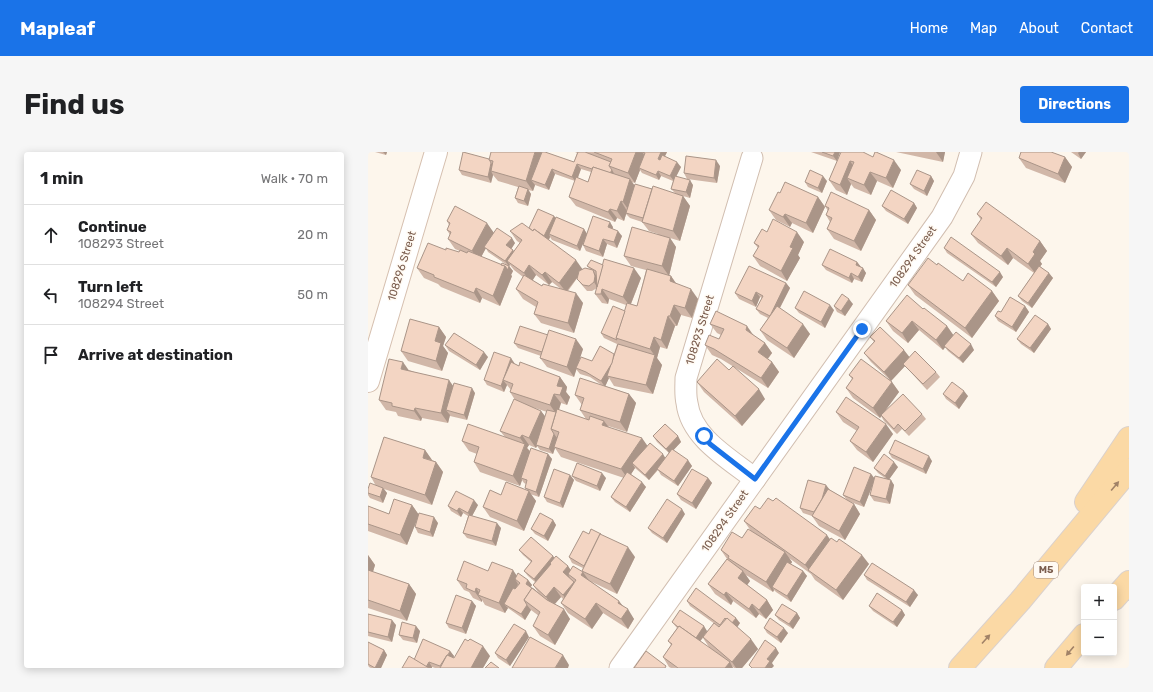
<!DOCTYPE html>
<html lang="en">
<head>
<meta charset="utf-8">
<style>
	:root { --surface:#fff; --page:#f6f6f6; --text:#202124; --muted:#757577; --line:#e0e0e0; --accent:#1a73e8 }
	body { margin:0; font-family:Rubik,sans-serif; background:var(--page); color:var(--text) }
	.controls { position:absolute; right:12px; bottom:12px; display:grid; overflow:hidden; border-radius:4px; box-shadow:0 2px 10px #0003 }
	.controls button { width:36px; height:36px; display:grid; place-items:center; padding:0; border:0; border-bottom:1px solid var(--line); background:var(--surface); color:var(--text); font:20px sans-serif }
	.stop { position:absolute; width:12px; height:12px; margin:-9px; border:3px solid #1a73e8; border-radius:50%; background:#fff }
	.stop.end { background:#1a73e8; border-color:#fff; box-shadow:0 1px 4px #0008 }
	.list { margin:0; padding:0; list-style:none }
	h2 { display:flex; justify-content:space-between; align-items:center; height:52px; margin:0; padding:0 16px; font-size:17px }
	h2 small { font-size:13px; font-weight:400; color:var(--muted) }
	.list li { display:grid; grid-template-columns:26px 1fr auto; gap:12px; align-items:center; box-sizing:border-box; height:60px; padding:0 16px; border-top:1px solid var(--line) }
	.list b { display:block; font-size:15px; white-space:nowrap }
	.list p { margin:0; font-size:13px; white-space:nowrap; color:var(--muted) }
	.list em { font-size:13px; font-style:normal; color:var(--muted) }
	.icon { flex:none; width:22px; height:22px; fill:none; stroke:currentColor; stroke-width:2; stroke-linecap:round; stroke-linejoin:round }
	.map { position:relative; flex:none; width:761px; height:516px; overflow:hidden; border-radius:4px }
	header { display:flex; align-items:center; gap:24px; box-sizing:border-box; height:56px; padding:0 20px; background:var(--accent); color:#fff }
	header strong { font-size:19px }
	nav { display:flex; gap:22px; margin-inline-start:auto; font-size:14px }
	.intro { display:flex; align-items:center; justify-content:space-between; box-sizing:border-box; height:96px; padding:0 24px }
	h1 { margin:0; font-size:28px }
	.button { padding:10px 18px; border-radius:4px; background:var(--accent); color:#fff; font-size:14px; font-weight:700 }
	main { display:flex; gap:24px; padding:0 24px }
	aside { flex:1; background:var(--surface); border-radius:4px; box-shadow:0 2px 10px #0003 }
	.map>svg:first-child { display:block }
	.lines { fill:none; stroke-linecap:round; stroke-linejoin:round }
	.street-casing { stroke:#d1beb0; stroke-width:23 }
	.secondary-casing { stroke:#d6c0b0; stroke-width:24 }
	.primary-casing { stroke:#dad1cd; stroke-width:24 }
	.street { stroke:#fff; stroke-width:21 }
	.secondary { stroke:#fff; stroke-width:22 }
	.primary { stroke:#fbd9a5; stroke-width:22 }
	.wall { fill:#d1b7a8; fill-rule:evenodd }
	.shaded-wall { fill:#aa9588 }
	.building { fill:#f3d5c3; stroke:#aa9588 }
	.oneway { fill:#a18267 }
	.route { stroke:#1a73e8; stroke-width:5 }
	.labels { text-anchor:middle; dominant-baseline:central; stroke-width:3; stroke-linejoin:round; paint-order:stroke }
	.shield { fill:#fffaf3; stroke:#a28b7f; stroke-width:1 }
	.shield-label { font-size:10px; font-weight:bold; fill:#7a5c4d }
	.street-label { font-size:11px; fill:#7a5c4d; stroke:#fffaf3 }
</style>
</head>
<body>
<header>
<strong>Mapleaf</strong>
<nav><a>Home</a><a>Map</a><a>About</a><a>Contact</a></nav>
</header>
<div class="intro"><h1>Find us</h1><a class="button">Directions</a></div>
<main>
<aside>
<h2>1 min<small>Walk · 70 m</small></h2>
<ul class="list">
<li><svg class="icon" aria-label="ahead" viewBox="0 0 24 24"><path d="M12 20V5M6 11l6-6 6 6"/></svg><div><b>Continue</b><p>108293 Street</p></div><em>20 m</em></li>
<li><svg class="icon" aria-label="left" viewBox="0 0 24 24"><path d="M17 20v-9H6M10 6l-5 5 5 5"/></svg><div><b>Turn left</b><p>108294 Street</p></div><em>50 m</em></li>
<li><svg class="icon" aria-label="arrive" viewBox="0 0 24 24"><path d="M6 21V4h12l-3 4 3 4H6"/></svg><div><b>Arrive at destination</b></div></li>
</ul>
</aside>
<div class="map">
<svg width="761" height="516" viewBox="0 0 761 516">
	<rect width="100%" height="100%" fill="#fdf6ec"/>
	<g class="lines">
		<defs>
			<g id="street">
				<path d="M384 6 318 226C318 234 317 243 319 251 323 286 362 307 387 327"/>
				<polyline points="252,516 574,65 596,24 603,0"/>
			</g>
			<polyline id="secondary" points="0,229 68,0"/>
			<g id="primary">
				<polyline points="718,350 761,286"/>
				<polyline points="746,447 761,430"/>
				<polyline points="592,516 652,449 761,318"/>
				<polyline points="688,516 716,483"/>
			</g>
		</defs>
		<use href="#street" class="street-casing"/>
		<use href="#secondary" class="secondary-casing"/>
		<use href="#primary" class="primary-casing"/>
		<use href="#street" class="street"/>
		<use href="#secondary" class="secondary"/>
		<use href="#primary" class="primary"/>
	</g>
	<g class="wall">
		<polygon points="7,0 19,0 18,3"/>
		<path d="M207 0H299L297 4 313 15 308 24 325 33 322 46 315 44 322 54 312 89 302 86 308 95 301 124H303L308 132 330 147 324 166 313 163 309 174H307L299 197 292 195 289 206 294 213 285 242 246 234 241 226 237 234 261 242 268 251 259 280 240 274 241 276 279 294 297 306 301 301 289 290 285 284H310L313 290 305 298 324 314 310 334 293 323 290 318 281 328 267 316 263 322 278 335 262 360 247 350 243 345 256 326 193 305 187 296 185 302 172 298 169 294 168 296 161 293 159 296 162 299 180 302 184 307 171 345 162 342 168 349 156 379 122 365 115 355 133 343 159 338 157 336 158 332 156 331 154 328 152 334 112 320 106 310 109 302 101 299 94 289 137 285 132 279 147 248 142 240 143 238 139 233 136 240 119 233 116 228 147 212 151 214 192 225 199 235 198 240 202 245 199 253 193 251 191 258 218 267 212 258 214 253 207 243 235 234 222 225 212 222 208 217 206 225 179 215 172 206 173 204 150 196 146 191 215 197 210 211 224 209 246 202 249 192 236 186 233 181 257 159 258 153 241 147 240 152 234 151 227 142 229 136 224 139H219L213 132 209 127 210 125 200 139 215 151 206 181 173 171 166 162 168 155 155 147 148 137 155 125 146 118 142 113 141 114 145 119 143 123 144 124 132 154 114 146 112 151 73 135 70 132 56 126 49 116 78 98 91 100 92 99 87 97 80 87 82 83 79 78 81 73 79 69 126 81 124 83 147 91 143 97 146 99 152 91 149 89 142 79 161 76 186 64 187 66 216 77 219 82 245 75V77L254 84 249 96 239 92 235 105 218 99 215 93V91L212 99 184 88 182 85 181 88 214 117H222L219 114 235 113 273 126 263 152 269 154 278 118 263 114 256 104 290 82 281 79 274 70 262 66 258 62 256 69 249 66 247 70 208 54 201 45 207 29 187 22 181 38 167 33 165 39 160 38 163 42 160 54 150 51 147 46 150 35 130 29 125 23 123 31 94 23 91 18 121 7 206 10 209 1ZM213 17 223 20 220 30 210 26ZM272 18 274 21 291 28 293 24 305 29 303 37 307 41 266 33 264 30 267 31ZM118 96 120 100 139 113H133L113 105ZM168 123 181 133 184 130 193 137 174 134 164 128ZM164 255 179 260 177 265 173 259Z"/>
		<polygon points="443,0 472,0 469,9"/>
		<polygon points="473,0 533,18 525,36 509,29 503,43 486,36 483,32 479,43 468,38 461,28"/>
		<polygon points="528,0 577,0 575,10"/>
		<polygon points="703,0 718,0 713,7"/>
		<polygon points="697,5 704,15 697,31 658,16 651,6"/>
		<polygon points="352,14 349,31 319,27 316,21"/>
		<polygon points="563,24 566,29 559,44 546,37 542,32"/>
		<polygon points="459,29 454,41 440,35 437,30"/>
		<polygon points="412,41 450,45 457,55 445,81 424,71 422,75 408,68 401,58"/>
		<polygon points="546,51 549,56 540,72 518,59 514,54"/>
		<polygon points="457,54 501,58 508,68 493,99 466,87 459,77 462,70 458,63 460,59"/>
		<polygon points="609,62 672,89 679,99 672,109 674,112 672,114 685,126 664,156 654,149 650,144 666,121 645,106 640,113 610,91 603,82 613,68"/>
		<polygon points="436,90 430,103 432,106 419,129 392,114 385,104 390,96 386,91"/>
		<polygon points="576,96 635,125 628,135 579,101"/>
		<polygon points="489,110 493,115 498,121 494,130 486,127 484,131 458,118 454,113"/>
		<polygon points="569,113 595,129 624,139 631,149 604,186 547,143 540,133"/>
		<polygon points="418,131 422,136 412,156 442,182 426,206 399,188 392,178 400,166 392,162 388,157 394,146 392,145 388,155 371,147 367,141"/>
		<polygon points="485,152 477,164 469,160 466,154"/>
		<polygon points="657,154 661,160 648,180 630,169 627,164"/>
		<polygon points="427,156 466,158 457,176 431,161"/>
		<polygon points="555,157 579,174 585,183 606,198 595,211 580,199 577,195 575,198 551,178 540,191 525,179 518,169"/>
		<polygon points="342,172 385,183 397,191 404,201 400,207 404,210 411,220 400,236 353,207 344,203 337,193 351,187 353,183 349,181"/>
		<polygon points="680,172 683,177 666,201 653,192 649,187"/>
		<polygon points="71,175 78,185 75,194 80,201 74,219 40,209 33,199"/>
		<polygon points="502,185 541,205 568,220 572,225 559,238 537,214 523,229 531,240 514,262 554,262 558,267 541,284 534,277 529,282 516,269 513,264 512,266 485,246 478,236 484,227 481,223 521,227 503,210 496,201 506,190"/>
		<polygon points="77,193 120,205 112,218 81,199"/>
		<polygon points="41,218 85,234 107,241 99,268 82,264 82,263 80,271 54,266 53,269 30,264 28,260 18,258 11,248"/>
		<polygon points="329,230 397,247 374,274 336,240"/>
		<polygon points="575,242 600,244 591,257 578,247"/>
		<polygon points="468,260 525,282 505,310 489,298 482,289 489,279 475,270"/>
		<polygon points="57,298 64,308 68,310 75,320 64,353 16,337 19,341 15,351 2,346 0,343 0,337 8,334 3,325"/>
		<polygon points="521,301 564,309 558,322 524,306"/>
		<polygon points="530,315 521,327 526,333 522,352 506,349 502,343 505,332 496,355 480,349 486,352 492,362 477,388 451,374 444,364 435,361 432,356 462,338 479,348 475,343 503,322 506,326 517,326 510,321 506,316"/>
		<polygon points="202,323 206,328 195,356 179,350 176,345"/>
		<polygon points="204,324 238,326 232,339 208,329"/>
		<polygon points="340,326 344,331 328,357 313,348 309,342"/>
		<polygon points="44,353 51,363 70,371 65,385 50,381 47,375 50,365 39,393 0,379 0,354 21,362"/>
		<polygon points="110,353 104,364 133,376 128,394 99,386 95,381 100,364 95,361 93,365 83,359 80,354"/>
		<polygon points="392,357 462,387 501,412 475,448 447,428 443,422 421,406 424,410 423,412 435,419 439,424 423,450 408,440 406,438 405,440 378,423 382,429 379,433 399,448 405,458 398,467 391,462 388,466 365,449 363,453 347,442 340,432 359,407 353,398 374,386 383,379 376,369"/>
		<polygon points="317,362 299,391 284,381 280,376"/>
		<polygon points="185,368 188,373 180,389 167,382 163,377"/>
		<polygon points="151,398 185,404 186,406 200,414 202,418 214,420 214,419 215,416 204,411 201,405 267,405 249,442 224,430 255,454 266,467 260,477 235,461 224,477 200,461 193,451 195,447 193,445 187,452 202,467 187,493 172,484 165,474 171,464 163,458 157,468 140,456 137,461 117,453 114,448 114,450 105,446 101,440 96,438 89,428 120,419 149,424 160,428 164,433 163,435 171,442 165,433 167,430 160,424 156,419 163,410 155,403"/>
		<polygon points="0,403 7,413 5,420 41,432 48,442 39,469 0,456"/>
		<polygon points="496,423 550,443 542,455 499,428"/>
		<polygon points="104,449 108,454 98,482 81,476 78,471"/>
		<path d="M319 449 372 471 369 475 390 497 374 516H366L364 514 365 516H303L301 515 295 505 303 493 300 489 309 476 304 470 339 479 351 475 322 454ZM335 486 341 495 350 502 332 489Z"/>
		<polygon points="501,454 534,458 537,463 529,475 505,459"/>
		<polygon points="429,461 432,466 425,477 411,468 407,463"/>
		<polygon points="0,462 28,473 24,490 0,484"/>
		<polygon points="396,476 420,481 413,491 399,481"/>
		<polygon points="52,479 49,491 35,488 31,483"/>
		<polygon points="161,485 142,514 130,506 127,501"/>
		<polygon points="0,490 16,498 19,503 13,516 0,516"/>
		<polygon points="82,499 86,504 85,506 86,506 122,504 115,516 67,516 64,515 64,516 34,516 46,508"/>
	</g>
	<g class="shaded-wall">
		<polygon points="15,0 19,0 18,3"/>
		<polygon points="167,0 176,0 163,28 167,33 165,39 158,29"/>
		<polygon points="268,0 274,0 277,4 271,16 272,18 267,31 260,21"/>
		<polygon points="293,0 299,0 293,12 290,7"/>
		<polygon points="467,0 472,0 469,9 465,4"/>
		<polygon points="568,0 577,0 575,10"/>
		<polygon points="711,0 718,0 713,7 710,1"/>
		<polygon points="697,5 704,15 697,31 690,22"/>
		<polygon points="348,8 352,14 349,31 346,26"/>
		<polygon points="526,8 533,18 525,36 518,26"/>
		<polygon points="482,9 489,19 479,26 483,32 479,43 472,33"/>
		<polygon points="309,10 313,15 306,29 302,24"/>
		<polygon points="123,11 127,16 123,19 125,23 123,31 120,25"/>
		<polygon points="209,12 213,17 208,30 204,25"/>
		<polygon points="184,17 187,22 181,38 177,33"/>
		<polygon points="244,18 247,23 241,23"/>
		<polygon points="290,19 293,24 291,28 288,23"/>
		<polygon points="502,20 509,29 503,43 496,33"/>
		<polygon points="455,24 459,29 454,41 450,36"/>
		<polygon points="563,24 566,29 559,44 556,39"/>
		<polygon points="262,27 269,37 262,60 255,50"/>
		<polygon points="322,28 325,33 322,46 318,40"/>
		<polygon points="160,37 163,42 160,54 156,49"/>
		<polygon points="315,44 322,54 312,89 305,79"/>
		<polygon points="450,45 457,55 445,81 438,71"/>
		<polygon points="253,49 259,59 256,69 249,59"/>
		<polygon points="546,51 549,56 540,72 536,67"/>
		<polygon points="242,57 249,66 247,70 240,60"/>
		<polygon points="501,58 508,68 493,99 486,89"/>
		<polygon points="417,62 424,71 422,75 415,65"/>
		<polygon points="186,64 190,69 181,82 182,85 180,89 176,84"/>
		<polygon points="242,70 245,75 243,81 240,75"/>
		<polygon points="119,71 126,81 118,96 116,95 118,96 111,109 104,99"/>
		<polygon points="216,77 219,82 212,99 209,94"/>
		<polygon points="250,79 254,84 249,96 246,90"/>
		<polygon points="429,80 436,90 430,103 432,106 419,129 413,119 422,95"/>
		<polygon points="144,86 147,91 142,99 138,93"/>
		<polygon points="302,86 308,95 301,124 294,114"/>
		<polygon points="235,87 239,92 235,105 231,99"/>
		<polygon points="672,89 679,99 672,109 674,112 667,121 660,112 665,100"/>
		<polygon points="639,96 645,106 640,113 633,104"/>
		<polygon points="145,98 149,104 139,109 142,113 141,114 137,109"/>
		<polygon points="208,108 215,118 198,140 191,131"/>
		<polygon points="489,110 493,115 488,113"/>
		<polygon points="161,113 168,123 163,131 156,121"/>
		<polygon points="137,114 141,114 145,119 143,123 144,124 132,154 125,144"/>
		<polygon points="266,116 273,126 262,154 255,145"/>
		<polygon points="495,116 498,121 494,130 490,125"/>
		<polygon points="225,118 231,129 229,135 226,130"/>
		<polygon points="177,120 184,130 181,133 174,123"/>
		<polygon points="632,120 635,125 628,135 624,130"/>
		<polygon points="483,121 486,127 484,131 481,126"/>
		<polygon points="681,121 685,126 664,156 660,151"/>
		<polygon points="303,124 310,134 302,129"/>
		<polygon points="418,131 422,136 405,169 402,164"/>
		<polygon points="108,136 114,146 112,151 106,141"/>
		<polygon points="234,137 241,147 240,152 233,142"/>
		<polygon points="323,137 330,147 324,166 317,156"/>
		<polygon points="624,139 631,149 604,186 597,176"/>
		<polygon points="388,140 392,145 388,155 384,149"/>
		<polygon points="208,141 215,151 206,181 200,171"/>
		<polygon points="481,147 485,152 477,164 473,159"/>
		<polygon points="306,153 313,163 309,174 302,164"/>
		<polygon points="462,153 466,158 457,176 453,170"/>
		<polygon points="657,154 661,160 648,180 644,175"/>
		<polygon points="300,164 307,174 299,197 293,188"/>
		<polygon points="544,169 551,178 540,191 534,181"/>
		<polygon points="435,172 442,182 426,206 419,196"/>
		<polygon points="680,172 683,177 666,201 662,196"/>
		<polygon points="379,174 386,184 378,178"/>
		<polygon points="579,174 586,184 575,198 568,188"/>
		<polygon points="71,175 78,185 75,194 80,201 74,219 68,209 67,189"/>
		<polygon points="286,185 292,195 289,206 294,213 285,242 278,233 287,204 282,197"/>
		<polygon points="208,187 215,197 206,225 199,215"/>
		<polygon points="397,191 404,201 397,210 390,200"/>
		<polygon points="603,192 606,198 595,211 591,206"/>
		<polygon points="536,198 543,207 535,212 537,214 523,229 516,220"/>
		<polygon points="116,200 120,205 112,218 108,213"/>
		<polygon points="248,203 239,224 241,226 237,235 233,229"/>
		<polygon points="143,206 147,212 135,228"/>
		<polygon points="35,210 42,220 33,217"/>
		<polygon points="404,210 411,220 400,236 393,226"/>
		<polygon points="192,225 199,235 198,240 202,245 199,253 192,243 189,234"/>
		<polygon points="81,228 88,238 78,258 82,263 80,271 73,261"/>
		<polygon points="135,228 139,233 136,240 133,234"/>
		<polygon points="524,230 531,240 512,266 505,256"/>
		<polygon points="104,236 107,241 99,268 96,263"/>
		<polygon points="391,237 397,247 374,274 367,264"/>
		<polygon points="596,239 600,244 591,257 587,251"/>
		<polygon points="186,242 193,251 189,263 182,253"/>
		<polygon points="261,242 268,251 259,280 252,270"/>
		<polygon points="47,256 54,266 53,269 46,259"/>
		<polygon points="173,259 180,268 168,293 169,294 168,296 161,286"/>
		<polygon points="236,269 243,278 234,273"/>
		<polygon points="518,272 525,282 505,310 498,300"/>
		<polygon points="186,282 190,287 186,295 187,296 185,302 181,297"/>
		<polygon points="154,283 161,293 159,296 164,302 153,326 154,328 152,334 145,324 157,293 152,286"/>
		<polygon points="310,284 313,290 302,302 298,297"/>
		<polygon points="274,286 281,296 264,311 267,316 260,327 253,317"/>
		<polygon points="57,298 64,308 55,306"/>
		<polygon points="180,302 184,307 171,345 168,340"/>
		<polygon points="295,302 298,307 281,328 277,323"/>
		<polygon points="561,304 564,309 558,322 555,317"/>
		<polygon points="320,308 324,314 310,334 306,329"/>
		<polygon points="68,310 75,320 64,353 57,343"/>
		<polygon points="526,310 530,315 520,329 517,324"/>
		<polygon points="234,321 238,326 232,339 229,334"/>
		<polygon points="503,322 507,327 496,355 492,350"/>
		<polygon points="202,323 206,328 195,356 192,351"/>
		<polygon points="340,326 344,331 328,357 324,351"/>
		<polygon points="523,328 526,333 522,352 518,347"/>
		<polygon points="274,330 278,335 262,360 258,355"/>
		<polygon points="458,333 462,338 450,361"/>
		<polygon points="15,336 19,341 15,351 12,345"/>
		<polygon points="161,339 168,349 156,379 149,369"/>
		<polygon points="106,348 110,353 103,366 100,361"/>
		<polygon points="486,352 492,362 477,388 471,379"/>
		<polygon points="44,353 51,363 39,393 32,383"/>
		<polygon points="91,356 95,361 93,365 89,359"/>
		<polygon points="314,357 317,362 299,391 295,386"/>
		<polygon points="66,365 70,371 65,385 62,380"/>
		<polygon points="185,368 188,373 180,389 176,384"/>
		<polygon points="129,371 133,376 128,394 124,389"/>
		<polygon points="459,383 466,393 442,419 437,413"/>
		<polygon points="260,395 267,405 249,442 242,432"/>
		<polygon points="417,400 424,410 407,437 404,435 406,438 405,440 398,430"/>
		<polygon points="0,403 7,413 1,432 0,430"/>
		<polygon points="494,403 501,412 475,448 468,438"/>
		<polygon points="185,404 189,409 182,411 184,415 169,432 166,427"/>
		<polygon points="200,414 207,424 200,422 203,428 195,420"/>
		<polygon points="145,418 151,427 147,427 150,432 140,454 136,452 140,456 137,461 131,451"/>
		<polygon points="375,419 382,429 377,436 370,426"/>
		<polygon points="435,419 439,424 423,450 419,444"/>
		<polygon points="215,420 222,430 213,423"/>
		<polygon points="160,428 164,433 161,437 158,432"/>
		<polygon points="206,430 202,453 195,443"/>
		<polygon points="41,432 48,442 39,469 32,459"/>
		<polygon points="186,435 193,445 184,455 178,445"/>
		<polygon points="108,436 114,445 110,443 114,448 114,450 107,440"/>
		<polygon points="546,438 550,443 542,455 538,450"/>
		<polygon points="358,440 365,449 363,453 356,443"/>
		<polygon points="399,448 405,458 398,467 391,458"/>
		<polygon points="104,449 108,454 98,482 94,476"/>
		<polygon points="251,449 258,458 250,451"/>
		<polygon points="228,451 235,461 224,477 217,467"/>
		<polygon points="384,452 391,462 388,466 381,457"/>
		<polygon points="159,453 163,458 157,468 153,462"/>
		<polygon points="196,457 202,467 187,493 180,483"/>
		<polygon points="260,457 266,467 260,477 253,467"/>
		<polygon points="534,458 537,463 529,475 525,470"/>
		<polygon points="429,461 432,466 425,477 421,472"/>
		<polygon points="368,466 372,471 368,477 364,471"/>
		<polygon points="24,468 28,473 24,490 20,485"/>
		<polygon points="48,474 52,479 49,491 45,486"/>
		<polygon points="336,474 339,479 331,491 327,486"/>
		<polygon points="416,476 420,481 413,491 409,485"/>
		<polygon points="158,479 161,485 142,514 138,508"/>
		<polygon points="383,487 390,497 374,516 368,516 364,510"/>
		<polygon points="115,494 122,504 115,516 103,516"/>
		<polygon points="408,496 411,501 404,511 406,514 404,516 397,516 399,507"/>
		<polygon points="16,498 19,503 13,516 7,516"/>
		<polygon points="82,499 86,504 81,516 76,516"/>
		<polygon points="195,503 201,513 200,516 187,516"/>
		<polygon points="61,510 64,515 64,516 58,516"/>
		<polygon points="362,510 365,516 357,516"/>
	</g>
	<g class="building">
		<polygon points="95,0 121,7 123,11 120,25 91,18"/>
		<polygon points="123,0 167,0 158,29 123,19 125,9 121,8"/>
		<polygon points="174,0 177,0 206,10 210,0 217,0 243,10 241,14 244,18 242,21 225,15 224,17 209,12 204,25 184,17 177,33 163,28"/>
		<polygon points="226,0 268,0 260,21 241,14 244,7"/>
		<polygon points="274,0 293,0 290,7 292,8 294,3 309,10 302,24 290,19 288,23 271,16 277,1"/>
		<polygon points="454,0 467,0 465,4"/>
		<polygon points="473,0 495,0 505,5 507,0 508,0 526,8 518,26 502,20 496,33 479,26 486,10 482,9 472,33 461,28"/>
		<polygon points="653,0 683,0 697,5 690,22 651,6"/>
		<polygon points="318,4 348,8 346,26 316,21"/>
		<polygon points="225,15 262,27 255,50 253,49 249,59 242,57 240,60 201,45 208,25 220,30"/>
		<polygon points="442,18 455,24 450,36 437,30"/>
		<polygon points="549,18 563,24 556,39 542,32"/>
		<polygon points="307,24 322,28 318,40 303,37"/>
		<polygon points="417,30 450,45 438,71 417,62 415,65 401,58 410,40 412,41"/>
		<polygon points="267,32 284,37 275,66 258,61"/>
		<polygon points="151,34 160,37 156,49 147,46"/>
		<polygon points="285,34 315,44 305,79 274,70"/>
		<polygon points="523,38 546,51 536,67 514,54"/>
		<polygon points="463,40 501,58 486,89 459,77 464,66 458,63 461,56 457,54"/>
		<polygon points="618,50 672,89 665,100 667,102 660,112 639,96 633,104 603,82 614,66 609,62"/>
		<polygon points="87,54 119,71 104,99 80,87 83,80 79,78 82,71 79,69"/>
		<polygon points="170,57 186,64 176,84 166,77 165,79 161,76"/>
		<polygon points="225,64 242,70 240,75 250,79 246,90 235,87 231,99 215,93"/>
		<polygon points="188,65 216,77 209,94 181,82"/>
		<polygon points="405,67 429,80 422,95 425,96 413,119 385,104 391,94 386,91 394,77 399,80"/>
		<polygon points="154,71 165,79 166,77 208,108 191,131 177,120 174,123 161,113 156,121 139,109 154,88 142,79"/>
		<polygon points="264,75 302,86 294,114 256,104"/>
		<polygon points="129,76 144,86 138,93 145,98 137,109 116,95"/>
		<polygon points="583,85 632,120 624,130 576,96"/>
		<polygon points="60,91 78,98 78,96 91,100 92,98 99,101 100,99 137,114 125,144 108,136 106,141 66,125 66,123 49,116"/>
		<polygon points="462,97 489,110 488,113 495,116 490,125 483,121 481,126 454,113"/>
		<polygon points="560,106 569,113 570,111 595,129 600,121 624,139 597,176 540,133"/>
		<polygon points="236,107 266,116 255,145 234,137 233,142 227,142"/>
		<polygon points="223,108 235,113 229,135 228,119 219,114"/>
		<polygon points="134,111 141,114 140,118 137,114 133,113"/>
		<polygon points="381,114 418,131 402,164 388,157 395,144 388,140 384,149 367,141"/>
		<polygon points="671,114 681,121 660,151 650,144"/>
		<polygon points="217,116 225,118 227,124 226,130 221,134 215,133 209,127 211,119"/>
		<polygon points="279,117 303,124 302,129 323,137 317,156 306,153 302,164 300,164 293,188 286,185 282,197 248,186 259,151 269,154"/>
		<polygon points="156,123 174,134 175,132 208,141 200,171 166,162 170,150 148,137"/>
		<polygon points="436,139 462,153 453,170 427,156"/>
		<polygon points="474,142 481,147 473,159 466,154"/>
		<polygon points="539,143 555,157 556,156 579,174 568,188 544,169 534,181 518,169"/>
		<polygon points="642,145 657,154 644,175 627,164 630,159 633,160"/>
		<polygon points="245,154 257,159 248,186 249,188 233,181"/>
		<polygon points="409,154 435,172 419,196 392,178"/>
		<polygon points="348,159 379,174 378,178 397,191 390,200 404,210 393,226 346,197 337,193 341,183 351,187 356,177 342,172"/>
		<polygon points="667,163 680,172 662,196 649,187"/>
		<polygon points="42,167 71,175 67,189 73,191 68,209 33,199"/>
		<polygon points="152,174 180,183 174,200 146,191"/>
		<polygon points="512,175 536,198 516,220 496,201 507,189 502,185"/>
		<polygon points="181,178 208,187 199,215 172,206"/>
		<polygon points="588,180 603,192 591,206 576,194"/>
		<polygon points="86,181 116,200 108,213 77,193"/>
		<polygon points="250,192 287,203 278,233 239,224"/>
		<polygon points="232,194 246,202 244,211 233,229 218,220 208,216 213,205 224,209"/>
		<polygon points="547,199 568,220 555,232 535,212"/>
		<polygon points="126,200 143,206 133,234 116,228"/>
		<polygon points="21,207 35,210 33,217 81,228 73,261 47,256 46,259 24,254 24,251 11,248"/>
		<polygon points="349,207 361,218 365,214 391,237 367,264 329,230"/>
		<polygon points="493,207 524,230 505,256 478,236 485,226 481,223"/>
		<polygon points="143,210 151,214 152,210 192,225 189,234 195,235 192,243 186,242 182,253 142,240 145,232 135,228"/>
		<polygon points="212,226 261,242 252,270 212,258 216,246 207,243"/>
		<polygon points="584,230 596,239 587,251 575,242"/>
		<polygon points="86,231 104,236 96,263 78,258"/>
		<polygon points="535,242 554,262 537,279 530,272 526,277 513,263"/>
		<polygon points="478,245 518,272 498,300 482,289 491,275 468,260"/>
		<polygon points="146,247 173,259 161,286 154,283 152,286 132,279"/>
		<polygon points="189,257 221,268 222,264 236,269 234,273 274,286 253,317 186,295 191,280 183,277"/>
		<polygon points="179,258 188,260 183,277 186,282 181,297 168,293"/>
		<polygon points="100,272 157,292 145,324 106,310 111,295 94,289"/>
		<polygon points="297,272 310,284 298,297 285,284"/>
		<polygon points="16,285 57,298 55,306 68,310 57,343 3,325"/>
		<polygon points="527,288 561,304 555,317 521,301"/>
		<polygon points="282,291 295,302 277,323 264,311"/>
		<polygon points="163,296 180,302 168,340 157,336 159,328 153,326"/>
		<polygon points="304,297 320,308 306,329 289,317"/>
		<polygon points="516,302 526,310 517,324 506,316"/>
		<polygon points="209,311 234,321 229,334 204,324"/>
		<polygon points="486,315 503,322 492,350 475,343"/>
		<polygon points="186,317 202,323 192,351 176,345"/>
		<polygon points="324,317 340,326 324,351 309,342"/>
		<polygon points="259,320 274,330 258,355 243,345"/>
		<polygon points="507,324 523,328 518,347 502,343"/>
		<polygon points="440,328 458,333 454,347 446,360 432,356"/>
		<polygon points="138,330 161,339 149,369 115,355 122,338 133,343"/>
		<polygon points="2,331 15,336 12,345 0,341 0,337"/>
		<polygon points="460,337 486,352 471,379 444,364"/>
		<polygon points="88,339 106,348 100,361 91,356 89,359 80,354"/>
		<polygon points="400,346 405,349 408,346 459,383 437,413 376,369 387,354 392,357"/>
		<polygon points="26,347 44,353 32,383 0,372 0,354 21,362"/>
		<polygon points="299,347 314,357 295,386 280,376"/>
		<polygon points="51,361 66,365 62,380 47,375"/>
		<polygon points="172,361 185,368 176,384 163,377"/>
		<polygon points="101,363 129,371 124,389 95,381"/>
		<polygon points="223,377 233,382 232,382 216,414 201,405 215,379 221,382"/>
		<polygon points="380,377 417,400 398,430 360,406 361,404 353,398 364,380 374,386"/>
		<polygon points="232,382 260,395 242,432 214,419"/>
		<polygon points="163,385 185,404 166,427 156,419 164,409 151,398"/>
		<polygon points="463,386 469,390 471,387 494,403 468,438 440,418"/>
		<polygon points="188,404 200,414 195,420 206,430 195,443 186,435 178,445 165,433 183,412 182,411"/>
		<polygon points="359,407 375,419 370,426 399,448 391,458 384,452 381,457 358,440 356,443 340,432"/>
		<polygon points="96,409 120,419 124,410 145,418 131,451 110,443 112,438 108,436 107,440 98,436 99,432 89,428"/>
		<polygon points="419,410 435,419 419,444 404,435"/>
		<polygon points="504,411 546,438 538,450 496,423"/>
		<polygon points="205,414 215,420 213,423 251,449 250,451 260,457 253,467 228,451 217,467 193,451 208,428 200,422"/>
		<polygon points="0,418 41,432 32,459 0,448"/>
		<polygon points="150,421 160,428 158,432 168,439 164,436 156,448 159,453 153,462 136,452 145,436 147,437 152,431 147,427"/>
		<polygon points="164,436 179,448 196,457 180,483 165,474 172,460 156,448"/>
		<polygon points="328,436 368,466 364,471 359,466 358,467 357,466 352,473 319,449"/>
		<polygon points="509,441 534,458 525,470 501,454"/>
		<polygon points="88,443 104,449 94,476 78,471"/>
		<polygon points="414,452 429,461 421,472 407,463"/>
		<polygon points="312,458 336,474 328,486 311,474 310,475 304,470"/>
		<polygon points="0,462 24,468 20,485 0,480"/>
		<polygon points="359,466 383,487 364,510 335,485 346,471 351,475"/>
		<polygon points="402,466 416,476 409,485 396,476"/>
		<polygon points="34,470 48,474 45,486 31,483"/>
		<polygon points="146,472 158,479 138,508 127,501"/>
		<polygon points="311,474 362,510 357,516 310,516 295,505 304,492 300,489"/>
		<polygon points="162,485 195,503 187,516 144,516"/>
		<polygon points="55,487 82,499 80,503 79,503 72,514 61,510 58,515 46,508"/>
		<polygon points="97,487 100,489 102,487 115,494 103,516 72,516 79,503 86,506"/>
		<polygon points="397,488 408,496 399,507 402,509 397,516 384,516 381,513"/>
		<polygon points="0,490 16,498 7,516 0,512"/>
		<polygon points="278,499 298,514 297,516 266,516"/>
		<polygon points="41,504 61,516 34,516"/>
		<polygon points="123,510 131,516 117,516"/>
	</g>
	<defs><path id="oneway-solid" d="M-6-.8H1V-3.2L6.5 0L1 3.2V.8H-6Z"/></defs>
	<g class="oneway">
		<use href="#oneway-solid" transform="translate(747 334) rotate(-50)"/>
		<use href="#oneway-solid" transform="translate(618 487) rotate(-48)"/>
		<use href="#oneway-solid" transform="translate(702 499) rotate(130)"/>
	</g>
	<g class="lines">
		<polyline class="route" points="336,284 342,292 387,327 494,177"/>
	</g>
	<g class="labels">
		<rect class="shield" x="666" y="410" width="24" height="16" rx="3"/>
		<g class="shield-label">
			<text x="678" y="418">M5</text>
		</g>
		<g class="street-label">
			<text transform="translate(545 105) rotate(-55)">108294 Street</text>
			<text transform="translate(34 114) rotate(-73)">108296 Street</text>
			<text transform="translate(332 178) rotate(-73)">108293 Street</text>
			<text transform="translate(357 369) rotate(-55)">108294 Street</text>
		</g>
	</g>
</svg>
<div class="controls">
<button>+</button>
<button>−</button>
</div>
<div class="stop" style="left:336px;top:284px"></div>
<div class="stop end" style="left:494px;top:177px"></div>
</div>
</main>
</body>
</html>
